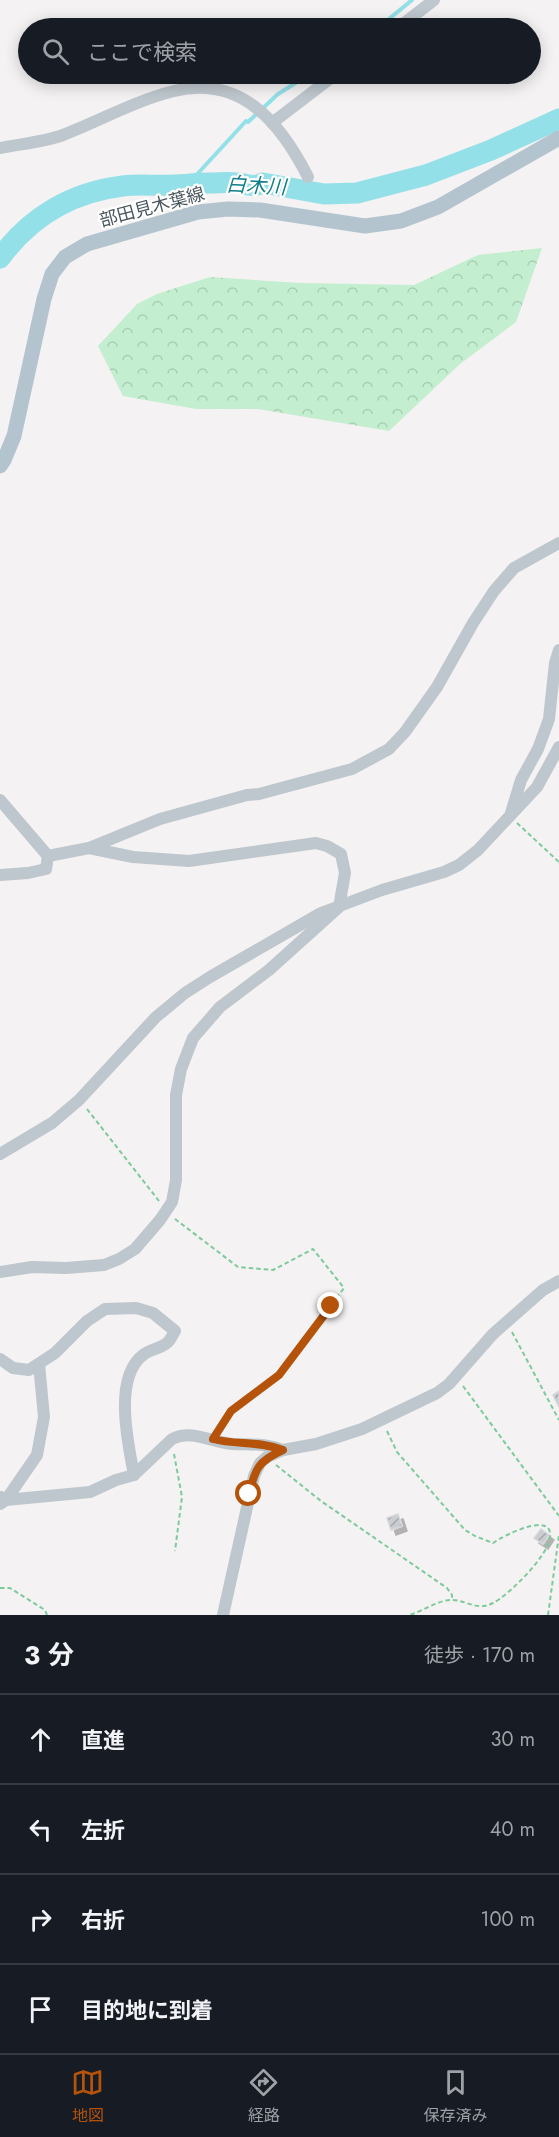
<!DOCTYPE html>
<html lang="ja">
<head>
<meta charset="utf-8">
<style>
	:root { --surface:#171b24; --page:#20242c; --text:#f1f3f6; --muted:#9ea1a6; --line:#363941; --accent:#b45309 }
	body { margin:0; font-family:Jost,"Noto Sans JP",sans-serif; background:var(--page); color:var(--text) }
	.stop { position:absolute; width:18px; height:18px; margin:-14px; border:4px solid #b45309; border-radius:50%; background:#fff }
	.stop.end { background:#b45309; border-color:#fff; box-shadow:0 2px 6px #0008 }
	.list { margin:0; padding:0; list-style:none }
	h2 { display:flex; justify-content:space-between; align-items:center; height:78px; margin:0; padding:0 24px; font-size:26px }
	h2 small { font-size:20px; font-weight:400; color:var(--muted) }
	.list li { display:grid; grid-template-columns:39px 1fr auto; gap:18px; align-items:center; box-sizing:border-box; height:90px; padding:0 24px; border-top:2px solid var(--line) }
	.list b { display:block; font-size:22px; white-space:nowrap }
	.list em { font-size:20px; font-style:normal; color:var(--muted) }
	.icon { flex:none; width:33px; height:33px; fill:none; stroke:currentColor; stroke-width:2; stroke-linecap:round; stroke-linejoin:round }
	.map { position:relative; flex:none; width:559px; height:1615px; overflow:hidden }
	.search { position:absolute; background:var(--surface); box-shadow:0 3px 15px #0003; left:18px; right:18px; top:18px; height:66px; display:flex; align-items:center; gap:15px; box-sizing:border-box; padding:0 21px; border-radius:33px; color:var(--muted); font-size:22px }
	.sheet { height:438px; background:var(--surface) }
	nav { display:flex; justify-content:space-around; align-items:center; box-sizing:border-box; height:84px; border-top:2px solid var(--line); background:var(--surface); font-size:16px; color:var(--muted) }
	nav a { display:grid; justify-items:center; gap:3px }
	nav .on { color:var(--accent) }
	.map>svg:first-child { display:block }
	.forest { fill:url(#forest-crowns) }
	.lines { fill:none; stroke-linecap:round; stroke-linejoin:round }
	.stream { stroke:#93e0e8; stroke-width:4 }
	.river { stroke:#93e0e8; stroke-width:21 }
	.building { fill:url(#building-hatch); stroke:#d6d8dc; stroke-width:1.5; filter:url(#shadow) }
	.path { stroke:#7dca9b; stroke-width:2; stroke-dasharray:4.5 3; stroke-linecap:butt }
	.minor { stroke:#bec7cd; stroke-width:12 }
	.major { stroke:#b3c4ce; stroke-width:15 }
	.route { stroke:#b45309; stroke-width:8 }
	.labels { text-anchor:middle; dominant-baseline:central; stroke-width:4.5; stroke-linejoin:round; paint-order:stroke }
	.street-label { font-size:18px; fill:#4a575e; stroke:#fff }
	.water-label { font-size:20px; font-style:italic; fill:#137e89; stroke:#fff }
</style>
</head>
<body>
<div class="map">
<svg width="559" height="1615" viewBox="0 0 559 1615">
	<defs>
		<pattern id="forest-crowns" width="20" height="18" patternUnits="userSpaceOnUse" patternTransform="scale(1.5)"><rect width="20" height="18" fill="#c3eecf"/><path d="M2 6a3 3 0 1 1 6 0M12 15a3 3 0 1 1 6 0" fill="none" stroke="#a9ceb4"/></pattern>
		<pattern id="building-hatch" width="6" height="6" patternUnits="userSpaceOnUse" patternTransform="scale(1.5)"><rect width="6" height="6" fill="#c9cdd0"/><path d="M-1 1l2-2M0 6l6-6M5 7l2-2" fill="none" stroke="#a5a9ac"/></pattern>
		<filter id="shadow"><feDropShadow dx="5" dy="5" stdDeviation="0" flood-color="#0004"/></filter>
	</defs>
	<rect width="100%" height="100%" fill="#f4f2f2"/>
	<polygon class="forest" points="542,248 516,322 460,364 389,431 258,409 196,409 123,396 98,346 137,304 157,294 210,277 300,283 414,285 478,255"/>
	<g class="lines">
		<g class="stream">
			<polyline points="378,28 412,0"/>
			<polyline points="190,182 246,121 248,122 278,94 310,74"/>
		</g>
		<path class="river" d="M0 258C30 217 72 192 123 186 139 184 156 186 173 185 185 185 197 183 210 183 219 183 228 182 237 183 248 184 253 188 263 183L324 194 357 193 426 175 491 150 559 119"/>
	</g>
	<g class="building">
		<polygon points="559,1391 559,1407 553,1395"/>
		<polygon points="398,1514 402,1526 391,1530 387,1518"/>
		<polygon points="541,1529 549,1535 543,1544 534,1538"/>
	</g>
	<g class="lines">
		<g class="path">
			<polyline points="517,823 559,862"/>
			<polyline points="87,1109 159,1201"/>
			<polyline points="175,1219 238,1267 273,1270 313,1249 344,1288 279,1375 231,1411 219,1429"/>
			<polyline points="512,1332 559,1420"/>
			<polyline points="463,1386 559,1516"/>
			<path d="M387 1431 397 1452 465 1530 475 1536 493 1543C503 1536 553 1510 550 1537 549 1555 509 1595 493 1603 477 1611 468 1601 453 1600 439 1599 422 1612 409 1615"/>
			<polyline points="174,1454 182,1497 175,1551"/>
			<polyline points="276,1465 321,1501 447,1588 452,1595 452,1600"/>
			<polyline points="0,1588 10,1588 45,1610 47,1615"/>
			<polyline points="548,1615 559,1535"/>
		</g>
		<g class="minor">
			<polyline points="398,28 434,0"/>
			<polyline points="272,123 336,74"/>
			<path d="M0 148C20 144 44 142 63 135 99 121 137 100 174 91 241 75 280 122 308 177"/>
			<polyline points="0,800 48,856 46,869 28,873 0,875"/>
			<polyline points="511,813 521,780 538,749 549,719 555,663 559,650"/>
			<polyline points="48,856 89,848 160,819 247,795 259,794 352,769 389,749 405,732 437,687 473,623 494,591 514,568 559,543"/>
			<polyline points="0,1154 52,1123 79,1100 156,1017 185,993 210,977 321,913 382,890 444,872 459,865 478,850 537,787 559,747"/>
			<polyline points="0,1272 32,1267 66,1268 104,1265 119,1259 135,1249 160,1220 172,1202 176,1180 176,1095 181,1069 193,1038 220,1007 269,970 339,907 345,873 341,854 327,846 316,843 189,861 133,857 89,848"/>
			<path d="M0 1359 13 1368 29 1370 55 1353 87 1321 105 1309 136 1308 153 1313 175 1331C173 1334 171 1339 168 1342 161 1349 150 1349 143 1355 113 1378 128 1443 134 1475"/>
			<polyline points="1,1497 6,1500 37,1455 44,1417 39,1364"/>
			<path d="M0 1504 6 1500 90 1492 116 1480 134 1475 172 1439C192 1429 211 1442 232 1444 250 1445 266 1443 283 1450"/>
			<polyline points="223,1615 254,1476 260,1463 267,1457 283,1450 316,1444 362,1429 437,1393 449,1384 493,1334 543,1290 559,1281"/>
		</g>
		<polyline class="major" points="0,466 4,460 14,436 44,299 52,274 65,257 87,244 198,212 228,209 260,210 365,226 401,221 438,207 559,138"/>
	</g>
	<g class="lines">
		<path class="route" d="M249 1494C255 1469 258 1461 283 1450 261 1441 236 1445 213 1439L231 1411 279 1375 331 1306"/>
	</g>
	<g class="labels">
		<g class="street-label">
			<text transform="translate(152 207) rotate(-15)">部田見木葉線</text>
		</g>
		<g class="water-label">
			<text transform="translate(256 186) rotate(3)">白木川</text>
		</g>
	</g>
</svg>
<div class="stop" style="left:249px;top:1494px"></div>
<div class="stop end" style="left:331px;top:1306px"></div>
<div class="search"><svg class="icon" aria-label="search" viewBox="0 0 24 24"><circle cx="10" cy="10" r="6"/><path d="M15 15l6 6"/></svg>ここで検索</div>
</div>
<section class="sheet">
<h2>3 分<small>徒歩 · 170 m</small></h2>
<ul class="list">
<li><svg class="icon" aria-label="ahead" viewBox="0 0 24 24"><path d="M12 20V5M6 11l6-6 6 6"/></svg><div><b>直進</b></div><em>30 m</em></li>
<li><svg class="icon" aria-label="left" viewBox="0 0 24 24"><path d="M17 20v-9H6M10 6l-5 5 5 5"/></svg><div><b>左折</b></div><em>40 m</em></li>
<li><svg class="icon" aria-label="right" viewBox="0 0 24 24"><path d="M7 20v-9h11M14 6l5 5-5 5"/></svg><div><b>右折</b></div><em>100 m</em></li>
<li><svg class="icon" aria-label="arrive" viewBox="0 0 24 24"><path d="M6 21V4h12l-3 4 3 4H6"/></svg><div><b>目的地に到着</b></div></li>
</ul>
</section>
<nav>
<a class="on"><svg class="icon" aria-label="map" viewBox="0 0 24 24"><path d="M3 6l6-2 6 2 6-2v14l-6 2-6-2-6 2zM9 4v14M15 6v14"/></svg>地図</a>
<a><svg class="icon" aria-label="directions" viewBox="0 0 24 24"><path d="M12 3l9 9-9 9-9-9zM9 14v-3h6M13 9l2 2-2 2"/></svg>経路</a>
<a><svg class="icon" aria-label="saved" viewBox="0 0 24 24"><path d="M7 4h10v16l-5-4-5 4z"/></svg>保存済み</a>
</nav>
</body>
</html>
